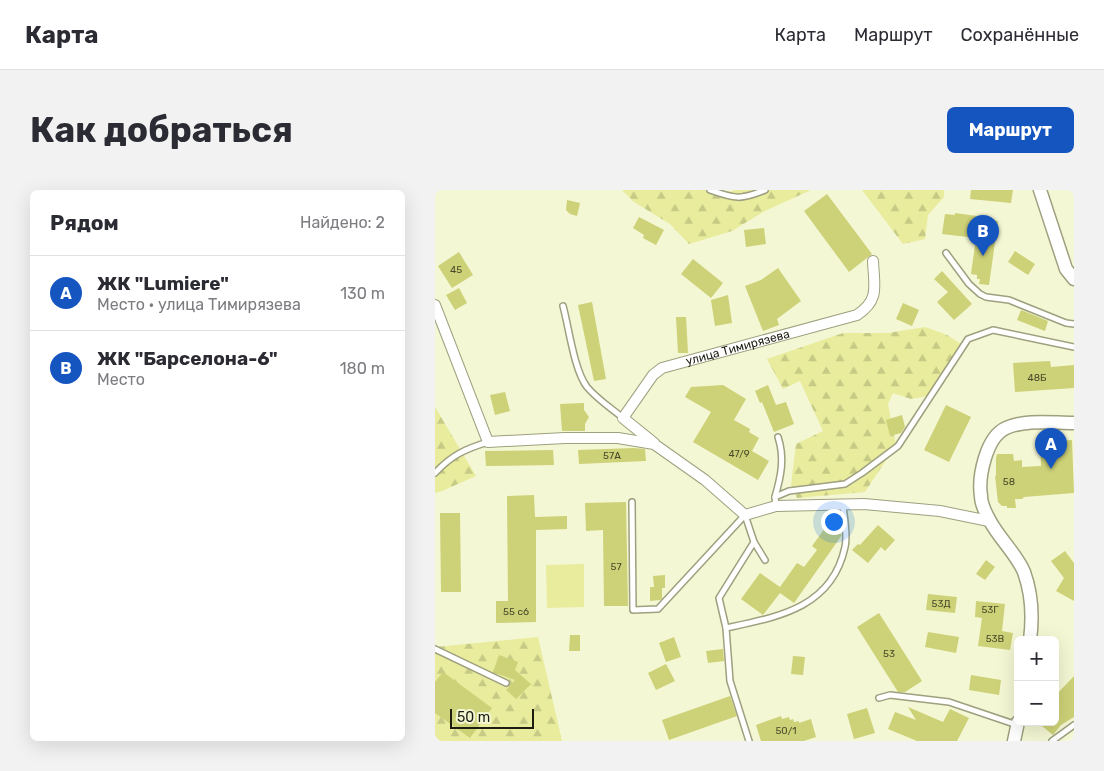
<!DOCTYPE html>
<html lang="ru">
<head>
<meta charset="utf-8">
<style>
	:root { --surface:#fff; --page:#f2f2f3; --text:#2b2b33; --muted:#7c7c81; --line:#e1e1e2; --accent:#1555c0 }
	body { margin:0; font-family:Rubik,sans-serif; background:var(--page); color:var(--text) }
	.controls { position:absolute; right:15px; bottom:15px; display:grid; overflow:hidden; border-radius:8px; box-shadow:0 5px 20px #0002 }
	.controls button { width:45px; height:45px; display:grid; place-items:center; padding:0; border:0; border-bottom:1px solid var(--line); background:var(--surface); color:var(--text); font:25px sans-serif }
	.scale { position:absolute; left:15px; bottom:12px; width:84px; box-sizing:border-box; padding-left:5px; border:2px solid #1c1c10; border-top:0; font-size:14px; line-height:18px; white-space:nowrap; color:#1c1c10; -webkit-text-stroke:4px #f4f7d3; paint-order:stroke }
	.you { position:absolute; left:398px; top:331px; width:18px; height:18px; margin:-12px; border:4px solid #fff; border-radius:50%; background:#1a73e8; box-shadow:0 0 0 8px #1a73e833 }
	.badge { display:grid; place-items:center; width:32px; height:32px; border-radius:50%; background:var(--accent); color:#fff; font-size:16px; font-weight:700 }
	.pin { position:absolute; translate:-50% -41px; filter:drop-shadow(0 1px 2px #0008) }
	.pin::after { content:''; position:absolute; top:26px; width:18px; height:15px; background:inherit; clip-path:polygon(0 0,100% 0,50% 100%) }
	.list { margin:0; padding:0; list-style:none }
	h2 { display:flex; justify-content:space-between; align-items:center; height:65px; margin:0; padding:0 20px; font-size:21px }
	h2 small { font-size:16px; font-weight:400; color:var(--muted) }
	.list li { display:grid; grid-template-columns:32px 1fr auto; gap:15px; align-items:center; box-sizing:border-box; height:75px; padding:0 20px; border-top:1px solid var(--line) }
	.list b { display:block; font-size:19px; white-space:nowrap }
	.list p { margin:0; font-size:16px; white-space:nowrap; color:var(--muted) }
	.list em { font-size:16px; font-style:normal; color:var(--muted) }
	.map { position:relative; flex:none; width:639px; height:551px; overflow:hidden; border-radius:8px }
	header { display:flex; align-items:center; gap:30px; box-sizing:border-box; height:70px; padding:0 25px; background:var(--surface); border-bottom:1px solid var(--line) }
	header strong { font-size:24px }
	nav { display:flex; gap:28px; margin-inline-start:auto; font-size:18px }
	.intro { display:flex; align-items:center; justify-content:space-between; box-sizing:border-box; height:120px; padding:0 30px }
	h1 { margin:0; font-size:35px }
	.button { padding:12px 22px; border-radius:8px; background:var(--accent); color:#fff; font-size:18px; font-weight:700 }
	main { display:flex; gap:30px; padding:0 30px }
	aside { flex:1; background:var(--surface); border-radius:8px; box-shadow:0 5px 20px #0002 }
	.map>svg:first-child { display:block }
	.grass { fill:#e8ec9c }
	.forest { fill:url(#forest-firs) }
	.building { fill:#cdd177 }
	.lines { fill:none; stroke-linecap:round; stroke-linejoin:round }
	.service-casing { stroke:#9ea07f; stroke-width:8 }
	.minor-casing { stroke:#9ea07f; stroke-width:12 }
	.tertiary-casing { stroke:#9ea07f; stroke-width:15 }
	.service { stroke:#fff; stroke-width:5 }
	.minor { stroke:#fff; stroke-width:10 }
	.tertiary { stroke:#fff; stroke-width:12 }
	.labels { text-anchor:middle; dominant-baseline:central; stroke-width:4.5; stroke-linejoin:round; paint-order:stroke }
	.number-label { font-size:10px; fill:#48492a }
	.street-label { font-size:12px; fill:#1c1c10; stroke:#f4f7d3 }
</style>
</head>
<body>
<header>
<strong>Карта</strong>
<nav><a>Карта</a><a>Маршрут</a><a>Сохранённые</a></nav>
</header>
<div class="intro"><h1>Как добраться</h1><a class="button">Маршрут</a></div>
<main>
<aside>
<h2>Рядом<small>Найдено: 2</small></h2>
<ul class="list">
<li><span class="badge">A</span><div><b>ЖК &quot;Lumiere&quot;</b><p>Место · улица Тимирязева</p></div><em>130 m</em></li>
<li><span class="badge">B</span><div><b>ЖК &quot;Барселона-6&quot;</b><p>Место</p></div><em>180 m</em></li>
</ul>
</aside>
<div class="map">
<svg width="639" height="551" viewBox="0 0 639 551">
	<defs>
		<pattern id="forest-firs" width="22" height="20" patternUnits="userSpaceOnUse" patternTransform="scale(1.25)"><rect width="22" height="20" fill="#e8ec9c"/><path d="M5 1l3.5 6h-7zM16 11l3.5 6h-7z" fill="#c6ca85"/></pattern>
	</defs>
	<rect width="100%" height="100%" fill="#f4f7d3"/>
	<polygon class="grass" points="149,374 149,417 112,418 111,375"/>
	<g class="forest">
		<polygon points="187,0 288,0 291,3 300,0 376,0 330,21 297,41 254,54 235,34 199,12"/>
		<polygon points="427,0 509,0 509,7 493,25 490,49 468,54"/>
		<polygon points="490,137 512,145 531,157 515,171 493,206 476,209 458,203 453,214 461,255 430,302 362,308 356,295 361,254 388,241 365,191 348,199 332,169 408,143 453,143"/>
		<polygon points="0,217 41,286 7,301 0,303"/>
		<polygon points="103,447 127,551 0,551 0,457"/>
	</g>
	<g class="building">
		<polygon points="536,0 578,0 576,13 535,9"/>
		<polygon points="392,4 437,64 414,82 369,21"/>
		<polygon points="132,10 145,13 142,26 135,24 131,20"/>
		<polygon points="520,23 556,28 556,30 563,31 554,95 544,94 545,89 542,89 542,85 536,84 541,48 507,44 510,24 520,25"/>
		<polygon points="204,27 229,40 221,55 208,48 209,45 198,38"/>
		<polygon points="329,38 331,54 311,57 309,40"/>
		<polygon points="580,61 600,74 593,85 573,72"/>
		<polygon points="24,62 38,85 17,98 3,76"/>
		<polygon points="258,69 288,93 276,108 246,84"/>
		<polygon points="343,78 366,111 342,129 344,135 328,141 310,96 326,90"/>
		<polygon points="507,81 537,114 519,130 502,112 513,102 499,89"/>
		<polygon points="24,98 32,113 20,120 11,105"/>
		<polygon points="293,105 297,133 280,136 276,110"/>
		<polygon points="157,112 171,189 159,191 143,115"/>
		<polygon points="468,113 484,120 477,136 461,129"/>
		<polygon points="586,120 613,131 610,141 582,130"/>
		<polygon points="241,127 251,127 253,163 243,163"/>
		<polygon points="615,171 616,177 639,175 639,198 580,202 578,173"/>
		<polygon points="288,195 311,209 299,230 315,239 314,242 324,248 317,261 334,271 323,290 258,252 276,222 250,207 256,197"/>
		<polygon points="333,195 341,215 351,212 359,234 339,242 327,212 325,213 320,201"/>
		<polygon points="70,202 75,221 60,225 55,205"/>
		<polygon points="149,213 149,220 154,227 150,234 150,241 127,241 125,214"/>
		<polygon points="511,215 536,227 514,272 489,260"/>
		<polygon points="467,225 470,237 466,243 455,246 451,230"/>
		<polygon points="637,250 639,303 589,307 587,309 580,309 581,318 572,318 572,316 567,316 563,312 560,286 561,286 561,268 562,264 578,264 579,271 587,270 587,277 606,276 605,252"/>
		<polygon points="199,258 210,259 211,271 144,274 143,260"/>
		<polygon points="118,260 119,275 51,276 50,261"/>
		<polygon points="99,305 100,327 132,326 132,339 101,340 101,432 61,433 61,411 73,411 72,306"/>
		<polygon points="191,312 193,416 169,416 168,340 151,341 150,313"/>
		<polygon points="5,323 25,323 26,402 6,402"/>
		<polygon points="393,334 407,345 359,413 345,403 328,425 306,409 325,383 345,397 362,373 369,377 382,360 377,356"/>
		<polygon points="443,335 460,350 450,361 446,357 433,373 417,360 423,354 425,355"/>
		<polygon points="630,361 639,373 639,411 621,401 629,388 616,371"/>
		<polygon points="551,370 560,377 550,390 541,384"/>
		<polygon points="230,385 230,398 227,398 227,409 225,410 215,411 215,397 219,397 218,386"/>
		<polygon points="493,404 522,407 520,423 491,420"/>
		<polygon points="541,411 570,414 567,441 578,443 575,460 543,456 547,428 540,427"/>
		<polygon points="444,423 487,491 470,502 463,502 422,437"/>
		<polygon points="493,442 524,447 521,463 490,457"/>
		<polygon points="135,445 145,445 145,461 134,461"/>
		<polygon points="239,447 246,467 231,472 224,453"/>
		<polygon points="288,459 289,471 273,473 271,461"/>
		<polygon points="64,465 83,472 80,480 97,495 95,495 81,509 71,500 80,490 58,482"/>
		<polygon points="358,466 370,467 368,485 356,484"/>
		<polygon points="231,474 240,491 221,500 213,483"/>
		<polygon points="8,482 57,518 35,548 0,523 0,492"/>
		<polygon points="536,485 566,490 564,505 534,500"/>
		<polygon points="639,486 639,527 626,535 618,545 602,532 620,532 620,506"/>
		<polygon points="295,506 302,526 234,550 227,530"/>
		<polygon points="473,517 508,532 515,519 534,528 522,551 482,551 453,539 460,522 481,530"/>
		<polygon points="432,518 440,543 419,549 412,524"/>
		<polygon points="346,526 347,529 354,527 355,530 358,529 359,532 364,531 364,533 376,529 381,547 369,551 326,551 321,535"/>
	</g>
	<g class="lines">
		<defs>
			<g id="service">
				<path d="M275 0C300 9 306 10 330 0"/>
				<polyline points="511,63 534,94 545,104 551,107 574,110 631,133 639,134"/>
				<path d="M128 116C134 138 139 180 152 197 162 209 176 218 188 228"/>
				<path d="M0 283C17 265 30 259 53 252"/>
				<path d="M340 307C346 286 350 268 343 247"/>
				<polyline points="197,312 198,420 223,419 310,325 319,352 284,408 291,438"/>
				<polyline points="341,316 340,307 354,301 410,294 427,283 463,256 533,149 558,140 639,157"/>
				<polyline points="319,352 330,370"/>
				<polyline points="0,459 71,493"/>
				<polyline points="444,508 455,505 514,512 582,535"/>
				<path d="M314 551 295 491 291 438C343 427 397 418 410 357 413 344 409 328 408 315"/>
				<polyline points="617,551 639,535"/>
			</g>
			<g id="minor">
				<polyline points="0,115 53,252 130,248 183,248 219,254 270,290 310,325 341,316 429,314 505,321 554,331"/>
				<path id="s1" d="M219 253 188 228 218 185 227 178 422 125C445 110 439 96 438 71"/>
			</g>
			<g id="tertiary">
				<polyline points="605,0 631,79 639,89"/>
				<path d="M595 450C598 427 597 404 589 382 582 365 564 348 555 331 551 324 546 314 546 306 543 287 551 247 571 238 591 229 617 233 639 233"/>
				<polyline points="579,551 583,532"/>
			</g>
		</defs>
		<use href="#service" class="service-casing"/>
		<use href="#minor" class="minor-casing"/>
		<use href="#tertiary" class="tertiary-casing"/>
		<use href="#service" class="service"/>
		<use href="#minor" class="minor"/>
		<use href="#tertiary" class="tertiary"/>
	</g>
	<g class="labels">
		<g class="number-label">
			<text x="21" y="80">45</text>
			<text x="602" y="188">48Б</text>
			<text x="304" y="264">47/9</text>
			<text x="177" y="266">57А</text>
			<text x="574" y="292">58</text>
			<text x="181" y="377">57</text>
			<text x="506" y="414">53Д</text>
			<text x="555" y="420">53Г</text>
			<text x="81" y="422">55 с6</text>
			<text x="560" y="449">53В</text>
			<text x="454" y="464">53</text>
			<text x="351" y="541">50/1</text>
		</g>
		<g class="street-label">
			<text stroke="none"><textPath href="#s1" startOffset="182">улица Тимирязева</textPath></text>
		</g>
	</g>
</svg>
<div class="controls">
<button>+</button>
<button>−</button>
</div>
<div class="scale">50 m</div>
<div class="you"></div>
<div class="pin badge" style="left:616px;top:279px">A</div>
<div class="pin badge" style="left:548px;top:66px">B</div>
</div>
</main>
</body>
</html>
